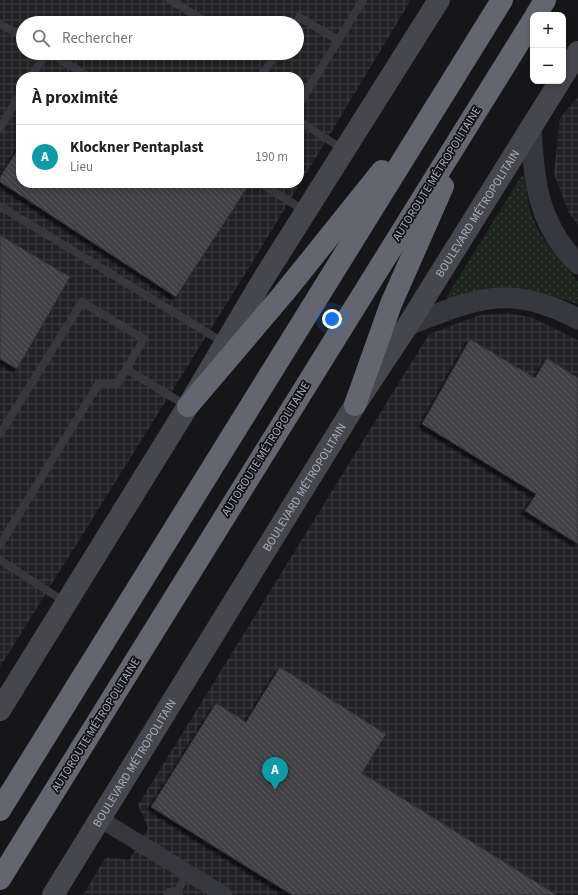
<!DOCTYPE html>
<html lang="fr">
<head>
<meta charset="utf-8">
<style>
	:root { --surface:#fff; --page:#f6f6f6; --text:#202124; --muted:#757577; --line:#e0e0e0; --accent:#b45309 }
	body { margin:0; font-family:"Source Sans 3",sans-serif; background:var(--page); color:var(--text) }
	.controls { position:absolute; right:12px; top:12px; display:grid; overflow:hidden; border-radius:8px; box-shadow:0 2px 6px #0003 }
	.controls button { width:36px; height:36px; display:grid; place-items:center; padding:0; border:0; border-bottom:1px solid var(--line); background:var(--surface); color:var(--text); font:20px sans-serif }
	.you { position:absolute; left:332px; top:319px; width:14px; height:14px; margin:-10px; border:3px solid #fff; border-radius:50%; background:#1a73e8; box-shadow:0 0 0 6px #1a73e833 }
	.badge { display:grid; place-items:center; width:26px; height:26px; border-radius:50%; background:var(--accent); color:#fff; font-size:13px; font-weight:700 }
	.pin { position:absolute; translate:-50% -33px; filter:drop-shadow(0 1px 2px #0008) }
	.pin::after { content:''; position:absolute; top:21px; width:14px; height:12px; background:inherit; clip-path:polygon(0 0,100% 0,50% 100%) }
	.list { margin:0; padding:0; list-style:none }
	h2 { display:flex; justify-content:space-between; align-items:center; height:52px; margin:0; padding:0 16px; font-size:17px }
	h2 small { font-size:13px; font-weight:400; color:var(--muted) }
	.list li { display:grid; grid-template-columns:26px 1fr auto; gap:12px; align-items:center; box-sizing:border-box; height:64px; padding:0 16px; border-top:1px solid var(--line) }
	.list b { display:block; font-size:15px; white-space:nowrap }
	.list p { margin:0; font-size:13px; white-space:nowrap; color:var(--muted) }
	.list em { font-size:13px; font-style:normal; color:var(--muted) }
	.icon { flex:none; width:22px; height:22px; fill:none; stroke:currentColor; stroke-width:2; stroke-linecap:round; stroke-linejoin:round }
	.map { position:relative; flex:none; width:578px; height:895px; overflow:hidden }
	.search { position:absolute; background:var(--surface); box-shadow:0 2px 6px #0003; left:16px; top:16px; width:288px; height:44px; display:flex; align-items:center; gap:10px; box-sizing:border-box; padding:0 14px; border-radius:22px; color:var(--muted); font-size:15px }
	.panel { position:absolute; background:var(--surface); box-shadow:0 2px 6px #0003; left:16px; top:72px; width:288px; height:116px; border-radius:16px }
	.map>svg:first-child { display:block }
	.industrial { fill:url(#industrial-grid); fill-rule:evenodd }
	.grass { fill:url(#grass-dots) }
	.building { fill:url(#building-back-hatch); stroke:#303034; filter:url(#shadow) }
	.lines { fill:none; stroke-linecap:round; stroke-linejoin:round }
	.service { stroke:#37383d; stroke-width:8 }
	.minor { stroke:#37383d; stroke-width:17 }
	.tertiary { stroke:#37383d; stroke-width:21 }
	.secondary { stroke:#45474d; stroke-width:22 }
	.motorway { stroke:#63666e; stroke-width:22 }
	.labels { text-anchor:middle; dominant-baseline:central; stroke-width:3.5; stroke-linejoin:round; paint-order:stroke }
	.street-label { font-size:12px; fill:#a8adb8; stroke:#111113 }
</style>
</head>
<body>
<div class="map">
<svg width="578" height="895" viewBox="0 0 578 895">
	<defs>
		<pattern id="industrial-grid" width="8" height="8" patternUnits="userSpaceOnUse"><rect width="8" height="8" fill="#222225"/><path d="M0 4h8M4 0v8" fill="none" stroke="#3f3f43"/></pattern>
		<pattern id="grass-dots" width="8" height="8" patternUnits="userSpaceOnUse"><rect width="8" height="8" fill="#1e261f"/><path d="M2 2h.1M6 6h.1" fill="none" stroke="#3c433d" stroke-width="1.8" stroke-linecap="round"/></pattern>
		<pattern id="building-back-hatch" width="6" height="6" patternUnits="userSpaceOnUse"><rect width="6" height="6" fill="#404145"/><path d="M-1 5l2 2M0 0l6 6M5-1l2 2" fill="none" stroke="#595a5e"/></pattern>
		<filter id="shadow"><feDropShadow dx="-3.5" dy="3.5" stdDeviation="1" flood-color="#0009"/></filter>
	</defs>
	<rect width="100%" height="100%" fill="#161618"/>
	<g class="industrial">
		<path d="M0 0H411L255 258 0 667ZM23 23H297V53H23ZM21 77H299V183H21Z"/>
		<polygon points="578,97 578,225 569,213 554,174 560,118"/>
		<polygon points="509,313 533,318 578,340 578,895 83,895 106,857 129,860 148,828 138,805 429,334 480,315"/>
	</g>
	<path class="grass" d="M522 175H524L530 211 537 228 546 243 578 282V304C525 286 501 279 447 300L446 298Z"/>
	<g class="building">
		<polygon points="69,72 77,77 65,77"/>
		<polygon points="21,145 21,183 240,183 247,188 176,297 0,182 0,177"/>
		<polygon points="0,235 70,277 17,369 0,359"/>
		<polygon points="470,339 535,378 547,358 578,378 578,544 525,511 536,494 422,424"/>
		<polygon points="280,667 386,734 362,773 557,895 292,895 151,807 216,703 246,722"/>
	</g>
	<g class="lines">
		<g class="service">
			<polyline points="170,0 208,23"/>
			<polyline points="295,23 299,17 338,40"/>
			<polyline points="0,24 23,37"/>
			<polyline points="50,53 89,77"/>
			<polyline points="31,77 46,53"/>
			<polyline points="261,77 276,53"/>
			<polyline points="299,104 363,0"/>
			<polyline points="299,121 344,150"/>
			<polyline points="0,128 21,93"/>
			<polyline points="260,183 305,211"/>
			<polyline points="0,206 224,343"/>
			<polyline points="0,434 82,302 144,339 126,369 187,406"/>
			<polyline points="0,545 99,383 118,383 126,369"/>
			<polyline points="0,560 65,602"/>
			<polyline points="167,895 169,892 178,891"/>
			<polyline points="179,895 178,891 187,872"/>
		</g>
		<polyline class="minor" points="100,819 224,895"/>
		<g class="tertiary">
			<path d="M531 129C534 182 538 225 578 264"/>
			<path d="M408 325C476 299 508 282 578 319"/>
		</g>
		<g class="secondary">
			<polyline points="563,76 578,52"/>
			<polyline points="0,710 188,406 262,281 439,0"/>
			<path id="s1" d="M53 895 355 405 408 325 560 81"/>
		</g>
		<g class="motorway">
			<polyline points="536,15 545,0"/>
			<polyline points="355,405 391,304 443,186"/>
			<polyline points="188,406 284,293 382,171"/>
			<polyline points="0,810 502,0"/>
			<polyline points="0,879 533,20"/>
		</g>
	</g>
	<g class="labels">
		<g class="street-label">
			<text transform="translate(437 174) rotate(-58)">AUTOROUTE MÉTROPOLITAINE</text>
			<text stroke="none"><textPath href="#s1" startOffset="803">BOULEVARD MÉTROPOLITAIN</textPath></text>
			<text transform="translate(266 449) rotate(-58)">AUTOROUTE MÉTROPOLITAINE</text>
			<text stroke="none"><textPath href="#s1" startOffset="479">BOULEVARD MÉTROPOLITAIN</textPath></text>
			<text transform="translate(96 725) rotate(-58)">AUTOROUTE MÉTROPOLITAINE</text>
			<text stroke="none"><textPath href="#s1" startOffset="155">BOULEVARD MÉTROPOLITAIN</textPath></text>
		</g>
	</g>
</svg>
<div class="controls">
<button>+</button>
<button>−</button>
</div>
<div class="you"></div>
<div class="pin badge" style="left:275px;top:790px;background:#0f9aa8">A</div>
<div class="search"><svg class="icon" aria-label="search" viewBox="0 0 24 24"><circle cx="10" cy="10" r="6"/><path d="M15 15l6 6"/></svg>Rechercher</div>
<section class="panel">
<h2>À proximité<small></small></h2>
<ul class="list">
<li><span class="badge" style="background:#0f9aa8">A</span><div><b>Klockner Pentaplast</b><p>Lieu</p></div><em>190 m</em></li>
</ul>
</section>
</div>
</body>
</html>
